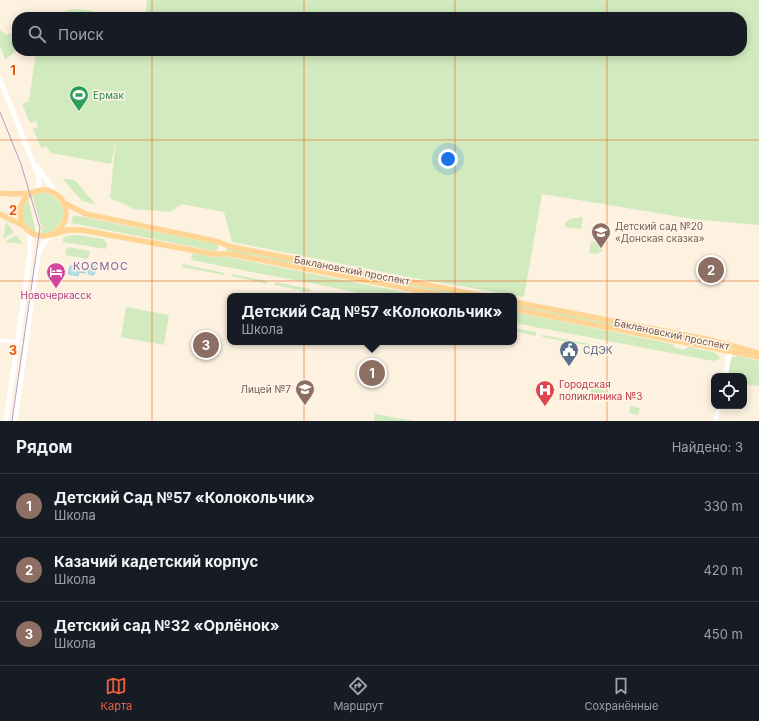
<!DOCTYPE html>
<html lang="ru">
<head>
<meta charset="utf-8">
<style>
	:root { --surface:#171b24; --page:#20242c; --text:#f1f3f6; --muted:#9ea1a6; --line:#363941; --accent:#ee613f }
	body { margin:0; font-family:Inter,sans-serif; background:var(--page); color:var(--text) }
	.controls { position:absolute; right:12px; bottom:12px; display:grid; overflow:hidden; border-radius:8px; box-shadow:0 2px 10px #0003 }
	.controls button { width:36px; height:36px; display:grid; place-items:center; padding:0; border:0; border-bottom:1px solid var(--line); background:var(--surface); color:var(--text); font:20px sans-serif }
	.you { position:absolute; left:448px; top:159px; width:14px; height:14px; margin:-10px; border:3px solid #fff; border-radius:50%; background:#1a73e8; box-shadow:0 0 0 6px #1a73e833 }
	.badge { display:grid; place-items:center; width:26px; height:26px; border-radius:50%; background:var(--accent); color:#fff; font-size:13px; font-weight:700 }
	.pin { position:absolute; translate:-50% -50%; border:2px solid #fff; box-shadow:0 1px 4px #0006 }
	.popup { position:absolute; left:227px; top:293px; width:290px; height:52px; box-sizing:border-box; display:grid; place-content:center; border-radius:8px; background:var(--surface); filter:drop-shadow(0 1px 3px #0005); font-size:13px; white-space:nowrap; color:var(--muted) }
	.popup b { font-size:15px; color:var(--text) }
	.popup::after { content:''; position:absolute; left:50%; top:100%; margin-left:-8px; border:8px solid transparent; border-top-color:var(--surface) }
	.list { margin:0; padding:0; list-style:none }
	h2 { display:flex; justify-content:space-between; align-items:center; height:52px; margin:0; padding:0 16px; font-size:17px }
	h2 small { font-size:13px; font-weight:400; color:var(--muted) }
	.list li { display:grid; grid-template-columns:26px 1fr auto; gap:12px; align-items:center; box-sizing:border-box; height:64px; padding:0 16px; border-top:1px solid var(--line) }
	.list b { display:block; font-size:15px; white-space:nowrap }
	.list p { margin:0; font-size:13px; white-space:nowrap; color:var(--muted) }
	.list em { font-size:13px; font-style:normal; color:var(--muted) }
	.icon { flex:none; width:22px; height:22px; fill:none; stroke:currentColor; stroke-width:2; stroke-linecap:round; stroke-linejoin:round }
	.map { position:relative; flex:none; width:759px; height:421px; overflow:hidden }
	.search { position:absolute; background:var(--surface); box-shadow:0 2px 10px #0003; left:12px; right:12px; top:12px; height:44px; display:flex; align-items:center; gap:10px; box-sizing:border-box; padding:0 14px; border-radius:16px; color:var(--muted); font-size:15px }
	.sheet { height:244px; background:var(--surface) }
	nav { display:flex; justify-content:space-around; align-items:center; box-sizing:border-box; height:56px; border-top:1px solid var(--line); background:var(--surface); font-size:11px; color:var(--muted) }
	nav a { display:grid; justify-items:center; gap:2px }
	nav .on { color:var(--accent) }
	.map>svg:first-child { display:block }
	.green { fill:#d2ebbe }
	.water { fill:#b4e1e7; stroke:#9ad2da }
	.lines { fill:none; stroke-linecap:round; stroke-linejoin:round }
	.street { stroke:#fff; stroke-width:3.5 }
	.secondary { stroke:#fff; stroke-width:5 }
	.primary { stroke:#ffd596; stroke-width:5.5 }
	.tram { stroke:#b39fc6; stroke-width:1 }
	.grid { fill:none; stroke:#e8590c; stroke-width:1; stroke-opacity:0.55 }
	.labels { text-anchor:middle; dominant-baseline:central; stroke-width:3; stroke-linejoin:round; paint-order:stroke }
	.leisure-label { font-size:10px; fill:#27864d; stroke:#fff5e8; text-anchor:start }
	.education-label { font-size:10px; fill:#785e54; stroke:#fff5e8; text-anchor:start }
	.street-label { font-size:10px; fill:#755646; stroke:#fff5e8 }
	.hotel-label { font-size:10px; fill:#b23c85; stroke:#fff5e8 }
	.service-label { font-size:10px; fill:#4e5e75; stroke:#fff5e8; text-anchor:start }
	.health-label { font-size:10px; fill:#be3a42; stroke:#fff5e8; text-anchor:start }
	.neighbourhood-label { font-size:11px; letter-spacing:1px; fill:#856199; stroke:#fff5e8 }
	.grid-label { font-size:13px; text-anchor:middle; font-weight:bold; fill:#e8590c; stroke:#fff5e8; stroke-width:3; stroke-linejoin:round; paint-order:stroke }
</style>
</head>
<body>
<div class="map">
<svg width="759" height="421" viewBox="0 0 759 421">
	<rect width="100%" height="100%" fill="#fdf1e0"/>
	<g class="green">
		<polygon points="147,0 759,0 759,225 693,219 542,194 524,297 419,279 232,242 224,212 182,204 170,212 134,209 110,198 116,139 111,164 51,153 46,146 41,148 33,129 38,127 36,121 30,123 22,104 29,101 36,51 742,51 742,17 145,17"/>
		<polygon points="79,9 93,11 102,17 54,17 68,10"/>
		<polygon points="0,30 7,35 9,33 17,34 17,50 5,60 0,46"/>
		<polygon points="63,179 75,180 95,204 82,201"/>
		<path d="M40 192C70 194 71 231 41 234L42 229 32 195Z"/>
		<path d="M28 198 35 228V233C20 226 18 211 28 198Z"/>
		<polygon points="73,215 216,244 218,245 218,249 214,251 71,223"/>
		<polygon points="583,217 581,229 565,227 565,223 570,219"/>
		<polygon points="6,222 14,232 3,239"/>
		<polygon points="16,235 23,244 5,242"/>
		<polygon points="78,235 104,239 107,244 106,249 63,242 63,238 68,236"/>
		<polygon points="591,241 603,243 602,251 596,254 589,253"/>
		<polygon points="67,247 90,251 88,259 65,255"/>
		<polygon points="226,248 472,296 459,296 226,251"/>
		<polygon points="192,253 212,257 228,257 424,296 376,296 191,260"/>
		<polygon points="182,264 225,273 224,275 182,267"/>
		<polygon points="232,274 267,281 267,284 232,276"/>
		<polygon points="276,282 310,289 310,292 274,285"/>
		<polygon points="514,304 696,340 695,342 514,307"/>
		<polygon points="126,307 169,315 164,345 121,337"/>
		<polygon points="514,312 673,344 675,348 684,350 689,347 713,352 718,355 720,359 713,361 514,323"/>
		<polygon points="514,328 536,332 536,336 514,331"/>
		<polygon points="543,335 590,344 591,346 542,337"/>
		<polygon points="739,356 759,361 759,386 744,384 744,376 728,376 730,363 732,357"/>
		<polygon points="591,384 606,387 604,397 590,395"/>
		<polygon points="630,406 640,408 638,415 629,413"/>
		<polygon points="375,414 414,421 374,421"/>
	</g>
	<g class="water">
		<polygon points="89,263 97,264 94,275 88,274"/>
		<polygon points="70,266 85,269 85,273 79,272 78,276 68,274"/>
	</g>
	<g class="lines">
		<polyline class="street" points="0,340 25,343"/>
		<g class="secondary">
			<polyline points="0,79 39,178 39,185 36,191"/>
			<polyline points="37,167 60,198"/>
			<polyline points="725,376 731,346"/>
			<polyline points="6,421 28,269 30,253 30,233"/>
			<polyline points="15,421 38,257 41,247 50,236"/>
			<polyline points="716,421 719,406"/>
		</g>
		<g class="primary">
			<circle cx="43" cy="213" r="23"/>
			<polyline points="0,193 14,194 31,193"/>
			<polyline points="64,203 86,214 215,241 232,247 484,296"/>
			<polyline points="0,214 22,225"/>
			<polyline points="54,234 68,230 82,230 213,254 231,254 446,296"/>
			<path d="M514 302 706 339C724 343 741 349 759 353"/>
			<polyline points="514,309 759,357"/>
		</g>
		<polyline class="tram" points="0,112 21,164 40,228 12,421"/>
	</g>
	<path class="grid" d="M152 0V17M304 0V17M455 0V17M607 0V17M152 51V421M304 51V421M455 51V421M607 51V421M0 140H759M0 281H759"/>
	<defs>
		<symbol id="stadium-pin" viewBox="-11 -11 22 30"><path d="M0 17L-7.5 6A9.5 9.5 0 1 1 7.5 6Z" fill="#2e9e5b" stroke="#fff5e8"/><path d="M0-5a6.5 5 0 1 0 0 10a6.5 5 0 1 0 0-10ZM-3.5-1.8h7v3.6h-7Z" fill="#fff"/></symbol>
		<symbol id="school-pin" viewBox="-11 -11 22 30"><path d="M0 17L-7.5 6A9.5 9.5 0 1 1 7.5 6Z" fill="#8d6e63" stroke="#fff5e8"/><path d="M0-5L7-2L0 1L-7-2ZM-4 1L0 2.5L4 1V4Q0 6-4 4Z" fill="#fff"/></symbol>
		<symbol id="hotel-pin" viewBox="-11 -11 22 30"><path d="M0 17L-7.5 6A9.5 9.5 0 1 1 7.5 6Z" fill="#d1479c" stroke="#fff5e8"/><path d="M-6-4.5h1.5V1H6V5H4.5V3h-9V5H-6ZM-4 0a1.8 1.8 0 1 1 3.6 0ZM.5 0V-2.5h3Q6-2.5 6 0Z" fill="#fff"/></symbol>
		<symbol id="civic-pin" viewBox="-11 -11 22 30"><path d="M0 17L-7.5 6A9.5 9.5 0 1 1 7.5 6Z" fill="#5c6f8a" stroke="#fff5e8"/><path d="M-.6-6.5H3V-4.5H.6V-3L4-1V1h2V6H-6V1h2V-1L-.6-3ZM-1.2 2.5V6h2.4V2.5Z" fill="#fff"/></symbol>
		<symbol id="hospital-pin" viewBox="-11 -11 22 30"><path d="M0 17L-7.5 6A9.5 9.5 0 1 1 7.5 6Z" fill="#e0444e" stroke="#fff5e8"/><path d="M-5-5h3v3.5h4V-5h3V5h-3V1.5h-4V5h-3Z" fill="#fff"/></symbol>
	</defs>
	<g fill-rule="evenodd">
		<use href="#stadium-pin" x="68" y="84" width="22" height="30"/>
		<use href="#school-pin" x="590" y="221" width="22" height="30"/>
		<use href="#hotel-pin" x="45" y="261" width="22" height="30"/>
		<use href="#civic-pin" x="558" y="339" width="22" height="30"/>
		<use href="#school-pin" x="294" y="378" width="22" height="30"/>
		<use href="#hospital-pin" x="534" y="379" width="22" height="30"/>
	</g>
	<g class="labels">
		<g class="leisure-label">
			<text x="93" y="95">Ермак</text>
		</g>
		<g class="education-label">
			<text x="615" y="226">Детский сад №20<tspan x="615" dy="12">«Донская сказка»</tspan></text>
			<text x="291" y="389" text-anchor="end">Лицей №7</text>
		</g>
		<g class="street-label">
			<text transform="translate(352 270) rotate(11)">Баклановский проспект</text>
			<text transform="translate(672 334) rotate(12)">Баклановский проспект</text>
		</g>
		<g class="hotel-label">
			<text x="56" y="295">Новочеркасск</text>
		</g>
		<g class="service-label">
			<text x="583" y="350">СДЭК</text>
		</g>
		<g class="health-label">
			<text x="559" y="384">Городская<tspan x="559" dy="12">поликлиника №3</tspan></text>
		</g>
		<g class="neighbourhood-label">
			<text x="101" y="266">КОСМОС</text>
		</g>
	</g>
	<g class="grid-label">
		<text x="13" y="75">1</text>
		<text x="13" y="215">2</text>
		<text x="13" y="355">3</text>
	</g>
</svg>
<div class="controls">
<button><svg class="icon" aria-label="locate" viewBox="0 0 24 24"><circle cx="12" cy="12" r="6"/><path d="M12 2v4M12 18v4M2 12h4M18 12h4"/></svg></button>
</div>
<div class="you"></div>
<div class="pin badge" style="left:372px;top:373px;background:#8d6e63">1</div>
<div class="popup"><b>Детский Сад №57 «Колокольчик»</b>Школа</div>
<div class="pin badge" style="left:711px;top:270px;background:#8d6e63">2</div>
<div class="pin badge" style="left:206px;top:345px;background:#8d6e63">3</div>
<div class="search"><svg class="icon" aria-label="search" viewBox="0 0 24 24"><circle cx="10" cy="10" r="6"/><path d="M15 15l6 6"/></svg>Поиск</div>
</div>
<section class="sheet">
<h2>Рядом<small>Найдено: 3</small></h2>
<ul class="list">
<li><span class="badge" style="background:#8d6e63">1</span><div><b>Детский Сад №57 «Колокольчик»</b><p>Школа</p></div><em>330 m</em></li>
<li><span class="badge" style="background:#8d6e63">2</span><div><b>Казачий кадетский корпус</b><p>Школа</p></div><em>420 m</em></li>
<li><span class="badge" style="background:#8d6e63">3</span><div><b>Детский сад №32 «Орлёнок»</b><p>Школа</p></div><em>450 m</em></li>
</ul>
</section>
<nav>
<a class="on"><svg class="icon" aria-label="map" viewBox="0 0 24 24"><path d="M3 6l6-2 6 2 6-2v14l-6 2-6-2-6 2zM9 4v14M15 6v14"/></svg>Карта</a>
<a><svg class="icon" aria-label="directions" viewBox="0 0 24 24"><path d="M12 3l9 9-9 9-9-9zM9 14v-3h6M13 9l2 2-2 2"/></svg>Маршрут</a>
<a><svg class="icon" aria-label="saved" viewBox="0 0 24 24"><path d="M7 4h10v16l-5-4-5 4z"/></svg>Сохранённые</a>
</nav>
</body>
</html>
